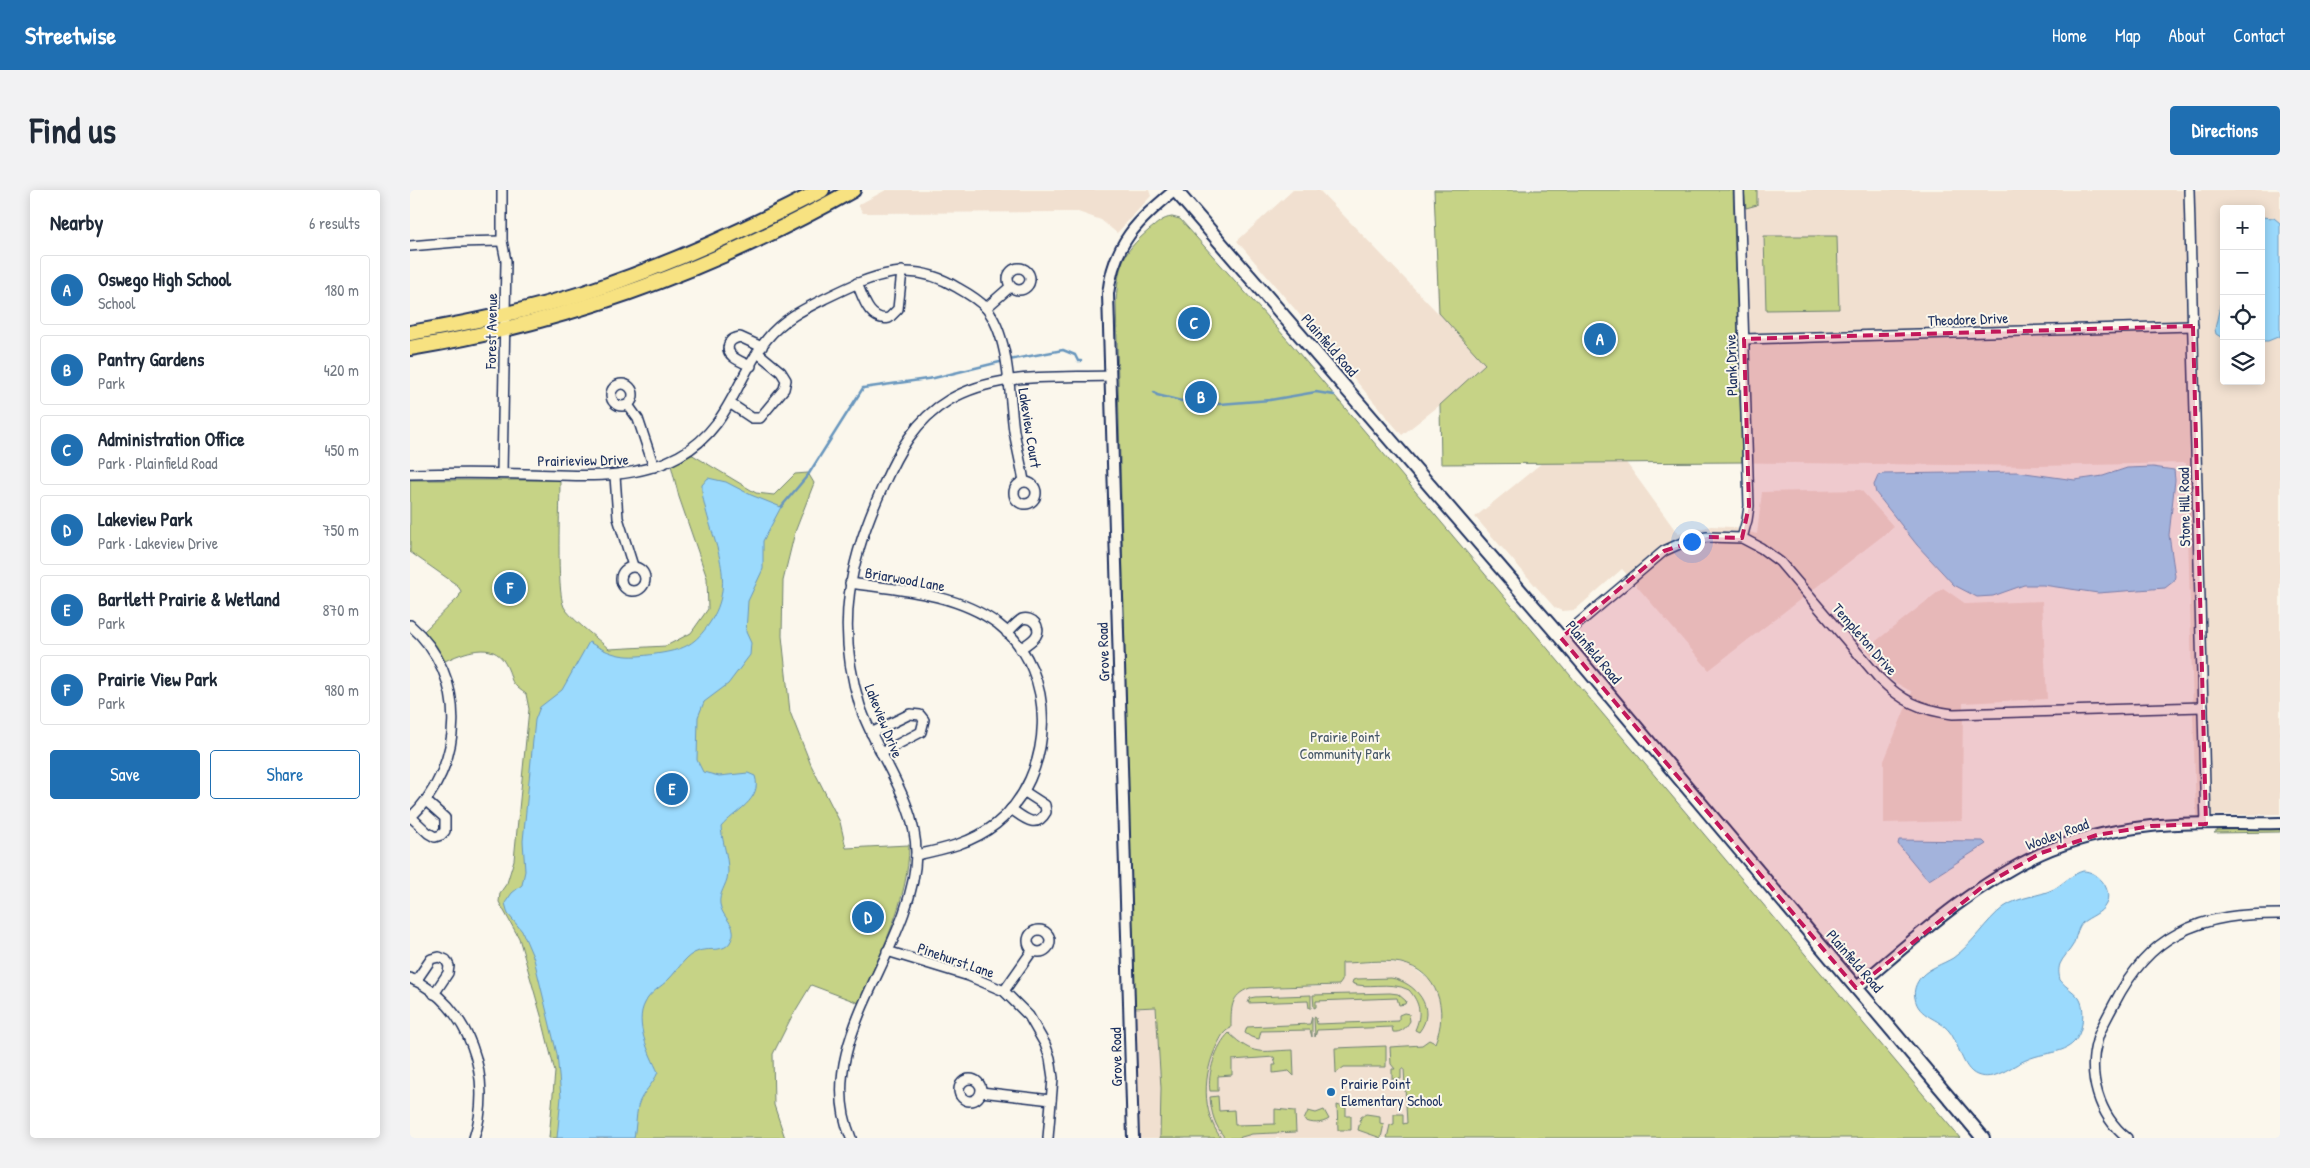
<!DOCTYPE html>
<html lang="en">
<head>
<meta charset="utf-8">
<style>
	:root { --surface:#fff; --page:#f2f2f3; --text:#1f2937; --muted:#747a83; --line:#e0e1e3; --accent:#1f6fb2 }
	body { margin:0; font-family:"Patrick Hand",sans-serif; background:var(--page); color:var(--text) }
	.controls { position:absolute; right:15px; top:15px; display:grid; overflow:hidden; border-radius:5px; box-shadow:0 2px 12px #0003 }
	.controls button { width:45px; height:45px; display:grid; place-items:center; padding:0; border:0; border-bottom:1px solid var(--line); background:var(--surface); color:var(--text); font:25px sans-serif }
	.you { position:absolute; left:1281px; top:351px; width:18px; height:18px; margin:-12px; border:4px solid #fff; border-radius:50%; background:#1a73e8; box-shadow:0 0 0 8px #1a73e833 }
	.badge { display:grid; place-items:center; width:32px; height:32px; border-radius:50%; background:var(--accent); color:#fff; font-size:16px; font-weight:700 }
	.pin { position:absolute; translate:-50% -50%; border:2px solid #fff; box-shadow:0 1px 5px #0006 }
	.list { margin:0; padding:0; list-style:none }
	h2 { display:flex; justify-content:space-between; align-items:center; height:65px; margin:0; padding:0 20px; font-size:21px }
	h2 small { font-size:16px; font-weight:400; color:var(--muted) }
	.list li { display:grid; grid-template-columns:32px 1fr auto; gap:15px; align-items:center; box-sizing:border-box; height:70px; margin:0 10px 10px; padding:0 10px; border:1px solid var(--line); border-radius:5px }
	.list b { display:block; font-size:19px; white-space:nowrap }
	.list p { margin:0; font-size:16px; white-space:nowrap; color:var(--muted) }
	.list em { font-size:16px; font-style:normal; color:var(--muted) }
	.actions { display:flex; gap:10px; padding:15px 20px }
	.actions a { flex:1; padding:11px 0; border:1px solid var(--accent); border-radius:5px; text-align:center; font-size:18px; color:var(--accent) }
	.actions .main { background:var(--accent); color:#fff }
	.icon { flex:none; width:28px; height:28px; fill:none; stroke:currentColor; stroke-width:2; stroke-linecap:round; stroke-linejoin:round }
	.map { position:relative; flex:none; width:1870px; height:948px; overflow:hidden; border-radius:5px }
	header { display:flex; align-items:center; gap:30px; box-sizing:border-box; height:70px; padding:0 25px; background:var(--accent); color:#fff }
	header strong { font-size:24px }
	nav { display:flex; gap:28px; margin-inline-start:auto; font-size:18px }
	.intro { display:flex; align-items:center; justify-content:space-between; box-sizing:border-box; height:120px; padding:0 30px }
	h1 { margin:0; font-size:35px }
	.button { padding:12px 22px; border-radius:5px; background:var(--accent); color:#fff; font-size:18px; font-weight:700 }
	main { display:flex; gap:30px; padding:0 30px }
	aside { flex:1; background:var(--surface); border-radius:5px; box-shadow:0 2px 12px #0003 }
	.map>svg:first-child { display:block }
	.built { fill:#f1e0d0; fill-rule:evenodd }
	.green { fill:#c6d386; stroke:#708172 }
	.water { fill:#9bdafd; stroke:#6896bd }
	.lines { fill:none; stroke-linecap:round; stroke-linejoin:round }
	.stream { stroke:#6896bd; stroke-width:2.5 }
	.minor-casing { stroke:#1b2f5e; stroke-width:12 }
	.tertiary-casing { stroke:#1b2f5e; stroke-width:14 }
	.secondary-casing { stroke:#1b2f5e; stroke-width:16 }
	.primary-casing { stroke:#1b2f5e; stroke-width:18 }
	.minor { stroke:#fbf7ec; stroke-width:9 }
	.tertiary { stroke:#fbf7ec; stroke-width:10 }
	.secondary { stroke:#fbf7ec; stroke-width:12 }
	.primary { stroke:#f7e281; stroke-width:14 }
	.marked { fill:#c2185b; fill-opacity:0.2; stroke:#c2185b; stroke-width:4; stroke-dasharray:10 6; stroke-linejoin:round }
	.poi-dot { fill:#1f6fb2; stroke:#fbf7ec; stroke-width:2 }
	.labels { text-anchor:middle; dominant-baseline:central; stroke-width:4; stroke-linejoin:round; paint-order:stroke }
	.street-label { font-size:15px; fill:#1b2f5e; stroke:#fbf7ec }
	.park-label { font-size:15px; fill:#465868; stroke:#fbf7ec }
	.poi-label { font-size:15px; fill:#1b2f5e; stroke:#fbf7ec; text-anchor:start }
</style>
</head>
<body>
<header>
<strong>Streetwise</strong>
<nav><a>Home</a><a>Map</a><a>About</a><a>Contact</a></nav>
</header>
<div class="intro"><h1>Find us</h1><a class="button">Directions</a></div>
<main>
<aside>
<h2>Nearby<small>6 results</small></h2>
<ul class="list">
<li><span class="badge">A</span><div><b>Oswego High School</b><p>School</p></div><em>180 m</em></li>
<li><span class="badge">B</span><div><b>Pantry Gardens</b><p>Park</p></div><em>420 m</em></li>
<li><span class="badge">C</span><div><b>Administration Office</b><p>Park · Plainfield Road</p></div><em>450 m</em></li>
<li><span class="badge">D</span><div><b>Lakeview Park</b><p>Park · Lakeview Drive</p></div><em>750 m</em></li>
<li><span class="badge">E</span><div><b>Bartlett Prairie &amp; Wetland</b><p>Park</p></div><em>870 m</em></li>
<li><span class="badge">F</span><div><b>Prairie View Park</b><p>Park</p></div><em>980 m</em></li>
</ul>
<div class="actions"><a class="main">Save</a><a>Share</a></div>
</aside>
<div class="map">
<svg width="1870" height="948" viewBox="0 0 1870 948">
	<rect width="100%" height="100%" fill="#fbf7ec"/>
	<filter id="ink" filterUnits="userSpaceOnUse"><feTurbulence type="fractalNoise" baseFrequency=".02" numOctaves="2"/><feDisplacementMap in="SourceGraphic" scale="10" xChannelSelector="R" yChannelSelector="G"/><feConvolveMatrix kernelMatrix="1 2 1 2 8 2 1 2 1" color-interpolation-filters="sRGB"/></filter>
	<g filter="url(#ink)">
		<g class="built">
			<polygon points="476,0 739,0 741,6 707,43 691,30 668,22 453,23 448,15"/>
			<path d="M883 0H909L1028 123 1024 0H1870V624L1786 626 1776 273 1626 276 1215 271 1268 344 1301 336 1321 337 1347 344 1352 302 1451 300 1484 337 1299 480 1212 379 1165 420 1152 421 1145 418 1065 327 1133 272 1031 274 1030 215 992 245 827 51ZM1814 19H1851V191H1814Z"/>
			<polygon points="1533,398 1556,414 1632,411 1637,509 1553,513 1552,631 1474,633 1474,571 1502,502 1481,490 1456,459"/>
			<polygon points="979,772 999,775 1020,790 1029,806 1032,822 1028,845 1023,856 1118,948 728,948 724,818 821,814 831,801 840,798 924,796 932,773"/>
		</g>
		<g class="green">
			<polygon points="1024,0 1323,0 1332,272 1031,274 1030,215 1075,174 1029,123"/>
			<polygon points="1334,0 1347,0 1347,15 1336,18"/>
			<path d="M762 27 770 29 882 155 1550 948H977L980 935 984 934V924H993V934L997 933 994 879H991V889H982V879H985L981 874 980 857 1012 855 1019 850 1025 853C1039 820 1028 781 991 773 972 769 951 773 932 773V791L929 795 840 798C820 805 821 819 821 838 813 841 811 848 807 855 793 884 791 921 811 948H750L751 898 746 817 724 818 706 111C709 74 711 64 739 40 747 34 752 28 762 27Z"/>
			<polygon points="1354,46 1427,46 1429,119 1356,120"/>
			<path d="M281 264 346 303 364 305 385 284 398 283 404 293 385 342 373 391 372 446 380 522 401 575 430 632 436 658 499 655C499 711 470 763 449 813L401 795 381 828 363 864 364 915 375 948H139L145 882 132 829 109 748 89 712 90 703 97 693 104 670 119 519 116 504C96 490 105 491 95 473 83 450 52 463 35 471L26 455 14 441 49 407 51 401 47 395 0 362V290H150C150 313 146 400 154 417 161 429 188 449 199 459L256 456 281 443 298 419 297 388 269 307 261 275Z"/>
			<polygon points="1870,639 1870,642 1804,643 1808,640"/>
			<path d="M981 788C1005 792 1028 818 1009 842L1005 840C1012 824 1010 813 999 800 980 790 954 800 942 793L943 790 947 789Z"/>
			<polygon points="980,803 988,804 996,811 995,814 989,815 987,808 906,811 906,817 904,818 903,805"/>
			<polygon points="901,805 901,818 899,818 898,811 838,813 840,808 845,807"/>
			<path d="M994 823 999 824 1000 831C996 838 991 843 983 842L982 837 907 840 905 847 904 827 906 828 907 834 989 831V825Z"/>
			<polygon points="902,827 902,847 900,840 851,841 849,849 841,847 835,843 837,837 900,834"/>
			<path d="M819 843C844 867 850 861 883 860L884 886 879 881 863 883V875H866L864 867 822 870V885L808 886V901H800C797 885 806 855 819 843Z"/>
			<polygon points="976,856 976,877 934,877 926,883 925,858"/>
			<path d="M808 906 809 921 824 920 825 935 865 934V919L885 921 886 942 842 944 828 948H815C805 936 801 923 800 907Z"/>
			<polygon points="927,915 936,918 936,926 941,926 941,940 928,940"/>
			<path d="M914 920 919 929C911 934 902 934 894 930L898 921 906 923Z"/>
			<polygon points="956,924 970,926 970,933 974,934 971,948 948,940 951,927"/>
		</g>
		<g class="water">
			<polygon points="1851,27 1864,28 1870,33 1870,146 1858,151 1851,151"/>
			<polygon points="1814,97 1814,149 1806,144 1805,139"/>
			<polygon points="1743,277 1764,280 1765,290 1759,345 1765,386 1764,391 1755,398 1688,403 1633,395 1614,395 1583,406 1567,407 1544,395 1507,355 1466,303 1464,295 1468,286 1473,284 1608,282 1665,290 1693,286 1717,278"/>
			<path d="M298 288 316 292 341 305 371 317 353 351V379L338 411 336 442 341 453 340 465 318 494 294 512 288 527 287 570 293 582 309 586 338 583 345 586C353 610 324 621 311 637 312 653 321 673 317 689 314 699 307 707 311 718 315 730 327 736 322 748 317 764 301 757 289 761 275 765 269 779 259 789 251 797 240 802 235 813 224 833 239 863 248 882 243 895 232 902 228 916 226 927 226 938 224 948H147L151 907 147 864 124 769 112 741 98 724 95 713 102 703 112 695 115 681 113 651 125 530 130 517 152 500 179 452C207 469 220 468 252 463 275 459 285 454 299 434 330 389 299 348 292 302V295Z"/>
			<polygon points="1489,650 1573,651 1576,654 1519,690 1516,688 1488,654"/>
			<path d="M1673 681C1688 681 1703 699 1696 714 1691 724 1680 726 1672 733 1667 739 1666 748 1663 755 1659 762 1653 767 1650 774 1648 780 1649 785 1650 790 1655 797 1664 801 1669 808 1674 816 1673 825 1672 834 1666 867 1640 859 1616 870 1601 876 1584 892 1567 885 1552 879 1549 853 1539 841 1529 828 1508 827 1505 808 1503 801 1506 793 1511 787 1519 778 1533 774 1543 768 1564 753 1575 731 1594 717 1610 706 1628 707 1644 699 1654 693 1662 684 1673 681Z"/>
		</g>
		<g class="lines">
			<g class="stream">
				<polyline points="599,170 653,160 665,165 668,171 671,171"/>
				<polyline points="744,202 747,205 780,213 810,214 860,210 906,202 924,205"/>
				<polyline points="371,317 398,285 453,198 524,188 594,171"/>
			</g>
			<defs>
				<g id="minor">
					<polyline points="92,0 92,51 96,71 92,283"/>
					<polyline points="1329,0 1339,316 1337,330 1332,348"/>
					<polyline points="1779,0 1796,634"/>
					<polyline points="0,56 46,52 92,51"/>
					<circle cx="609" cy="89" r="11"/>
					<path d="M447 93C453 107 459 132 479 128L488 119 492 81"/>
					<polyline points="576,118 600,97"/>
					<polyline points="1334,149 1783,136"/>
					<path d="M341 176C332 172 314 166 319 154 321 149 325 148 330 147L352 157"/>
					<circle cx="212" cy="205" r="11"/>
					<polyline points="321,214 342,228 350,228 374,199 376,190 371,182 348,163"/>
					<polyline points="218,215 228,229 244,277"/>
					<path d="M0 284C38 283 77 283 115 284 168 285 221 292 269 266 320 238 325 189 357 149 373 129 394 119 416 108 463 85 500 68 548 98 557 103 569 110 576 118 600 147 599 205 604 241 607 258 611 274 614 291"/>
					<polyline points="205,286 208,328 223,376"/>
					<circle cx="615" cy="303" r="11"/>
					<circle cx="223" cy="389" r="12"/>
					<path d="M440 393C490 400 546 403 588 434 650 482 645 586 586 634 562 653 535 659 506 665"/>
					<path d="M0 435C59 486 55 576 0 628"/>
					<path d="M597 443C601 439 607 432 612 429 622 426 632 437 626 446 623 451 615 455 610 459"/>
					<path d="M1151 448 1254 361 1276 351 1297 347 1332 348 1351 358 1370 372 1469 488C1492 511 1510 520 1543 524L1793 517"/>
					<polyline points="461,543 500,524 510,525 514,530 511,542 471,563"/>
					<path d="M601 619C614 628 626 640 636 622L635 615 615 602"/>
					<polyline points="1,627 18,643 25,647 31,645 35,641 35,628 16,611"/>
					<circle cx="629" cy="751" r="11"/>
					<polyline points="477,761 559,786 594,801 619,826 635,854 640,868 643,888 638,948"/>
					<path d="M0 788C60 815 84 889 64 948"/>
					<polyline points="6,791 21,769 29,767 36,770 39,776 38,783 24,804"/>
					<polyline points="594,801 622,761"/>
					<circle cx="560" cy="900" r="11"/>
					<polyline points="571,902 641,910"/>
					<path d="M441 948C400 851 504 760 506 664 507 611 466 564 450 516 425 436 439 370 473 296 488 262 505 230 539 210 586 182 646 188 699 186"/>
					<path d="M1717 948C1689 926 1677 885 1687 851 1690 838 1698 826 1704 814 1719 785 1738 759 1767 744 1799 726 1834 724 1870 724"/>
				</g>
				<g id="tertiary">
					<path d="M1446 798C1504 749 1561 696 1630 664 1662 649 1706 640 1741 636 1783 631 1827 634 1870 633"/>
					<path d="M723 948 698 104C704 52 727 32 765 0"/>
				</g>
				<polyline id="secondary" points="765,0 1151,448 1573,948"/>
				<g id="primary">
					<path d="M0 143C59 133 117 121 174 103 257 76 335 40 412 0"/>
					<path d="M0 158C156 133 305 78 443 0"/>
				</g>
			</defs>
			<use href="#minor" class="minor-casing"/>
			<use href="#tertiary" class="tertiary-casing"/>
			<use href="#secondary" class="secondary-casing"/>
			<use href="#primary" class="primary-casing"/>
			<use href="#minor" class="minor"/>
			<use href="#tertiary" class="tertiary"/>
			<use href="#secondary" class="secondary"/>
			<use href="#primary" class="primary"/>
		</g>
	</g>
	<path class="marked" d="M1783 136 1796 634 1741 636 1687 645 1631 663 1576 694 1446 798 1151 448 1254 361 1297 347 1332 348 1339 316 1334 149Z"/>
	<circle class="poi-dot" cx="921" cy="902" r="5"/>
	<g class="labels">
		<g class="street-label">
			<text transform="translate(1558 129) rotate(-2)">Theodore Drive</text>
			<text transform="translate(81 141) rotate(-89)">Forest Avenue</text>
			<text transform="translate(920 155) rotate(49)">Plainfield Road</text>
			<text transform="translate(1321 175) rotate(-92)">Plank Drive</text>
			<text transform="translate(620 238) rotate(81)">Lakeview Court</text>
			<text transform="translate(173 270) rotate(-1)">Prairieview Drive</text>
			<text transform="translate(1774 317) rotate(-91)">Stone Hill Road</text>
			<text transform="translate(495 389) rotate(10)">Briarwood Lane</text>
			<text transform="translate(1455 449) rotate(49)">Templeton Drive</text>
			<text transform="translate(693 462) rotate(-92)">Grove Road</text>
			<text transform="translate(1184 462) rotate(50)">Plainfield Road</text>
			<text transform="translate(474 531) rotate(68)">Lakeview Drive</text>
			<text transform="translate(1647 644) rotate(-20)">Wooley Road</text>
			<text transform="translate(546 770) rotate(19)">Pinehurst Lane</text>
			<text transform="translate(1445 771) rotate(49)">Plainfield Road</text>
			<text transform="translate(706 867) rotate(-91)">Grove Road</text>
		</g>
		<g class="park-label">
			<text x="935" y="546">Prairie Point<tspan x="935" dy="17">Community Park</tspan></text>
		</g>
		<g class="poi-label">
			<text x="931" y="893">Prairie Point<tspan x="931" dy="17">Elementary School</tspan></text>
		</g>
	</g>
</svg>
<div class="controls">
<button>+</button>
<button>−</button>
<button><svg class="icon" aria-label="locate" viewBox="0 0 24 24"><circle cx="12" cy="12" r="6"/><path d="M12 2v4M12 18v4M2 12h4M18 12h4"/></svg></button>
<button><svg class="icon" aria-label="layers" viewBox="0 0 24 24"><path d="M12 4l9 5-9 5-9-5zM3 14l9 5 9-5"/></svg></button>
</div>
<div class="you"></div>
<div class="pin badge" style="left:1190px;top:149px">A</div>
<div class="pin badge" style="left:791px;top:207px">B</div>
<div class="pin badge" style="left:784px;top:133px">C</div>
<div class="pin badge" style="left:458px;top:727px">D</div>
<div class="pin badge" style="left:262px;top:599px">E</div>
<div class="pin badge" style="left:100px;top:398px">F</div>
</div>
</main>
</body>
</html>
